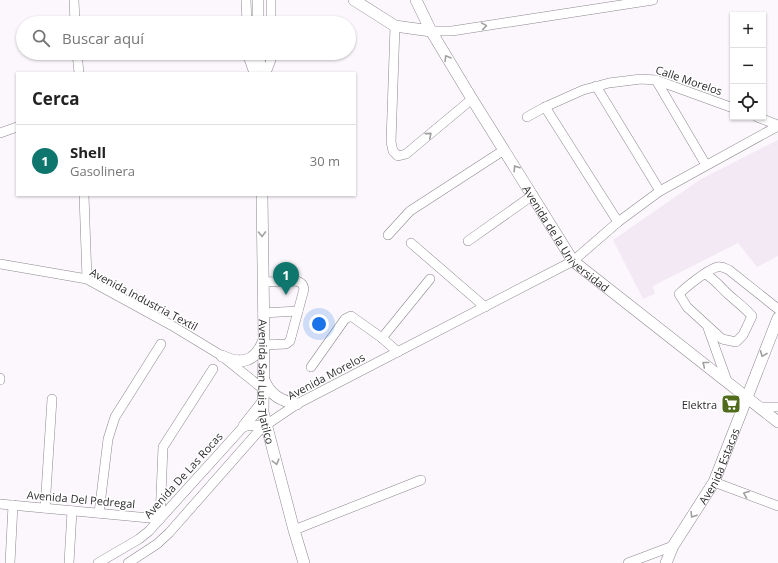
<!DOCTYPE html>
<html lang="es">
<head>
<meta charset="utf-8">
<style>
	:root { --surface:#fff; --page:#f6f6f6; --text:#222; --muted:#767676; --line:#e0e0e0; --accent:#0f766e }
	body { margin:0; font-family:"Open Sans",sans-serif; background:var(--page); color:var(--text) }
	.controls { position:absolute; right:12px; top:12px; display:grid; overflow:hidden; border-radius:0px; box-shadow:0 1px 3px #0004 }
	.controls button { width:36px; height:36px; display:grid; place-items:center; padding:0; border:0; border-bottom:1px solid var(--line); background:var(--surface); color:var(--text); font:20px sans-serif }
	.you { position:absolute; left:319px; top:324px; width:14px; height:14px; margin:-10px; border:3px solid #fff; border-radius:50%; background:#1a73e8; box-shadow:0 0 0 6px #1a73e833 }
	.badge { display:grid; place-items:center; width:26px; height:26px; border-radius:50%; background:var(--accent); color:#fff; font-size:13px; font-weight:700 }
	.pin { position:absolute; translate:-50% -33px; filter:drop-shadow(0 1px 2px #0008) }
	.pin::after { content:''; position:absolute; top:21px; width:14px; height:12px; background:inherit; clip-path:polygon(0 0,100% 0,50% 100%) }
	.list { margin:0; padding:0; list-style:none }
	h2 { display:flex; justify-content:space-between; align-items:center; height:52px; margin:0; padding:0 16px; font-size:17px }
	h2 small { font-size:13px; font-weight:400; color:var(--muted) }
	.list li { display:grid; grid-template-columns:26px 1fr auto; gap:12px; align-items:center; box-sizing:border-box; height:72px; padding:0 16px; border-top:1px solid var(--line) }
	.list b { display:block; font-size:15px; white-space:nowrap }
	.list p { margin:0; font-size:13px; white-space:nowrap; color:var(--muted) }
	.list em { font-size:13px; font-style:normal; color:var(--muted) }
	.icon { flex:none; width:22px; height:22px; fill:none; stroke:currentColor; stroke-width:2; stroke-linecap:round; stroke-linejoin:round }
	.map { position:relative; flex:none; width:778px; height:563px; overflow:hidden }
	.search { position:absolute; background:var(--surface); box-shadow:0 1px 3px #0004; left:16px; top:16px; width:340px; height:44px; display:flex; align-items:center; gap:10px; box-sizing:border-box; padding:0 14px; border-radius:22px; color:var(--muted); font-size:15px }
	.panel { position:absolute; background:var(--surface); box-shadow:0 1px 3px #0004; left:16px; top:72px; width:340px; height:124px; border-radius:0px }
	.map>svg:first-child { display:block }
	.built { fill:#f3e9f5 }
	.lines { fill:none; stroke-linecap:round; stroke-linejoin:round }
	.minor-casing { stroke:#8c888d; stroke-width:10 }
	.major-casing { stroke:#8c888d; stroke-width:12 }
	.minor { stroke:#fff; stroke-width:9 }
	.major { stroke:#fff; stroke-width:11 }
	.oneway { stroke:#a0a0a0 }
	.labels { text-anchor:middle; dominant-baseline:central; stroke-width:3; stroke-linejoin:round; paint-order:stroke }
	.street-label { font-size:11px; fill:#2c2b2d; stroke:#fff }
	.poi-label { font-size:11px; fill:#2c2b2d; stroke:#fff; text-anchor:end }
</style>
</head>
<body>
<div class="map">
<svg width="778" height="563" viewBox="0 0 778 563">
	<rect width="100%" height="100%" fill="#fcf7fd"/>
	<polygon class="built" points="778,140 778,256 757,267 738,243 653,286 655,294 643,299 613,240 701,179"/>
	<g class="lines">
		<defs>
			<g id="minor">
				<polyline points="74,0 75,23"/>
				<polyline points="246,0 247,23"/>
				<polyline points="271,0 271,23"/>
				<polyline points="395,26 391,142 393,151 398,156 406,154 472,99"/>
				<polyline points="431,31 452,31 653,0"/>
				<polyline points="77,53 79,73"/>
				<polyline points="247,53 254,73"/>
				<polyline points="266,73 271,60 271,53"/>
				<polyline points="656,80 706,165"/>
				<polyline points="596,86 660,191"/>
				<polyline points="545,107 618,222"/>
				<polyline points="527,117 545,107 583,90 609,83 641,79 656,80 733,108"/>
				<polyline points="757,117 778,125"/>
				<polyline points="0,133 17,127"/>
				<polyline points="84,195 87,279"/>
				<polyline points="388,235 410,211 504,150"/>
				<polyline points="468,241 533,195"/>
				<polyline points="411,243 485,307"/>
				<polyline points="0,264 87,279 171,325 222,356 263,389"/>
				<path d="M705 274C715 279 720 287 729 295 737 302 745 308 752 316L743 335 736 342 722 339 687 307 679 294C686 287 707 270 717 267 722 266 725 268 729 270L778 309"/>
				<path d="M263 282 297 281C302 283 303 284 304 289L290 341 286 344 263 345"/>
				<polyline points="263,313 298,311"/>
				<polyline points="708,328 727,381"/>
				<polyline points="382,338 430,279"/>
				<polyline points="311,367 345,319 351,316 382,338 398,352"/>
				<polyline points="0,380 0,378"/>
				<polyline points="759,407 778,407"/>
				<polyline points="714,482 778,506"/>
				<polyline points="0,504 160,519 163,447 213,369"/>
				<polyline points="45,508 52,399"/>
				<polyline points="99,513 108,439 115,417 161,344"/>
				<polyline points="294,530 421,480"/>
				<polyline points="10,563 13,505"/>
				<polyline points="69,563 72,511"/>
				<polyline points="98,563 139,539 149,531 244,426 266,425"/>
				<polyline points="128,563 157,544 169,533 257,433 266,425 297,404 573,261 618,222 660,191 778,126"/>
				<polyline points="628,563 673,546"/>
			</g>
			<g id="major">
				<polyline points="258,0 258,23"/>
				<polyline points="354,0 395,26 431,31"/>
				<path id="s1" d="M416 0 431 31 472 99 573 261 778 422"/>
				<polyline points="259,53 260,73"/>
				<path id="s2" d="M262 195 264 340 263 412 294 530 304 563"/>
				<path d="M222 356C240 365 255 362 263 342"/>
				<path d="M264 380C270 395 281 401 297 404"/>
				<polyline points="244,426 262,403"/>
				<path id="s3" d="M666 563 673 546 714 482 778 318"/>
			</g>
		</defs>
		<use href="#minor" class="minor-casing"/>
		<use href="#major" class="major-casing"/>
		<use href="#minor" class="minor"/>
		<use href="#major" class="major"/>
	</g>
	<defs><path id="oneway-chevron" d="M-2-3.5L2.5 0L-2 3.5" fill="none" stroke-width="1.6" stroke-linecap="round" stroke-linejoin="round"/></defs>
	<g class="oneway">
		<use href="#oneway-chevron" transform="translate(484 26) rotate(-9)"/>
		<use href="#oneway-chevron" transform="translate(447 58) rotate(-121)"/>
		<use href="#oneway-chevron" transform="translate(429 135) rotate(-40)"/>
		<use href="#oneway-chevron" transform="translate(516 168) rotate(-123)"/>
		<use href="#oneway-chevron" transform="translate(262 234) rotate(89)"/>
		<use href="#oneway-chevron" transform="translate(763 354) rotate(112)"/>
		<use href="#oneway-chevron" transform="translate(705 364) rotate(-142)"/>
		<use href="#oneway-chevron" transform="translate(276 462) rotate(75)"/>
		<use href="#oneway-chevron" transform="translate(746 494) rotate(-159)"/>
		<use href="#oneway-chevron" transform="translate(693 515) rotate(122)"/>
	</g>
	<defs>
		<symbol id="supermarket-square" viewBox="-11 -11 22 22"><rect x="-9" y="-9" width="18" height="18" rx="4" fill="#516b1d" stroke="#fff"/><path d="M-6-5.5h2.5l.6 2H6L4.5 2H-2.5L-4.4-4H-6ZM-1.5 3.2a1.3 1.3 0 1 0 .1 0ZM3 3.2a1.3 1.3 0 1 0 .1 0Z" fill="#fff"/></symbol>
	</defs>
	<g fill-rule="evenodd">
		<use href="#supermarket-square" x="720" y="393" width="22" height="22"/>
	</g>
	<g class="labels">
		<g class="street-label">
			<text transform="translate(689 80) rotate(19)">Calle Morelos</text>
			<text stroke="none"><textPath href="#s1" startOffset="283">Avenida de la Universidad</textPath></text>
			<text transform="translate(144 299) rotate(28)">Avenida Industria Textil</text>
			<text transform="translate(326 376) rotate(-28)">Avenida Morelos</text>
			<text stroke="none"><textPath href="#s2" startOffset="187">Avenida San Luis Tlatilco</textPath></text>
			<text stroke="none"><textPath href="#s3" startOffset="111">Avenida Estacas</textPath></text>
			<text transform="translate(183 475) rotate(-48)">Avenida De Las Rocas</text>
			<text transform="translate(81 499) rotate(5)">Avenida Del Pedregal</text>
		</g>
		<g class="poi-label">
			<text x="717" y="404">Elektra</text>
		</g>
	</g>
</svg>
<div class="controls">
<button>+</button>
<button>−</button>
<button><svg class="icon" aria-label="locate" viewBox="0 0 24 24"><circle cx="12" cy="12" r="6"/><path d="M12 2v4M12 18v4M2 12h4M18 12h4"/></svg></button>
</div>
<div class="you"></div>
<div class="pin badge" style="left:286px;top:295px">1</div>
<div class="search"><svg class="icon" aria-label="search" viewBox="0 0 24 24"><circle cx="10" cy="10" r="6"/><path d="M15 15l6 6"/></svg>Buscar aquí</div>
<section class="panel">
<h2>Cerca<small></small></h2>
<ul class="list">
<li><span class="badge">1</span><div><b>Shell</b><p>Gasolinera</p></div><em>30 m</em></li>
</ul>
</section>
</div>
</body>
</html>
